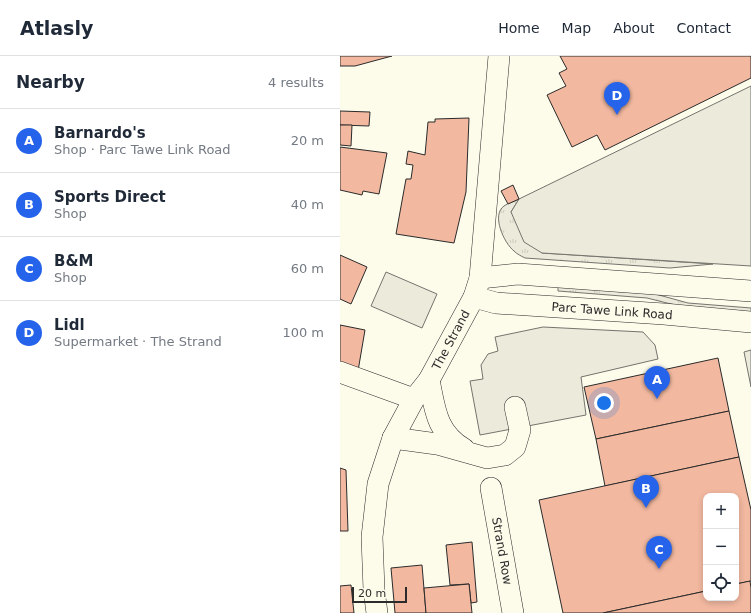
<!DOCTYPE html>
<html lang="en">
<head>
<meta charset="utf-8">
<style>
	:root { --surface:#fff; --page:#f6f6f7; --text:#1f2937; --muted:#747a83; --line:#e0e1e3; --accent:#2563eb }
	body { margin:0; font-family:"DejaVu Sans",sans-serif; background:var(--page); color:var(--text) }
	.controls { position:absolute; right:12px; bottom:12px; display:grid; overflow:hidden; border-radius:8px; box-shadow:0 2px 6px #0003 }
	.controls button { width:36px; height:36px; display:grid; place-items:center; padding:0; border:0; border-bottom:1px solid var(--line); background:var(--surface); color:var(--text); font:20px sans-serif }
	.scale { position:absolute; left:12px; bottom:10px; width:55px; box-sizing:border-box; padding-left:4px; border:2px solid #2b2b2b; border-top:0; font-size:11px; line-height:14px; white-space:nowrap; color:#2b2b2b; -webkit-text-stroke:3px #fdfbea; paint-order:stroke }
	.you { position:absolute; left:264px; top:347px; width:14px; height:14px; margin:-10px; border:3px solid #fff; border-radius:50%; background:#1a73e8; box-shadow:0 0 0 6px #1a73e833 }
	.badge { display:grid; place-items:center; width:26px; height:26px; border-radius:50%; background:var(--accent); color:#fff; font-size:13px; font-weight:700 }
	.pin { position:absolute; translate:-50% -33px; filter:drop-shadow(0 1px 2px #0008) }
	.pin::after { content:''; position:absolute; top:21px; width:14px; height:12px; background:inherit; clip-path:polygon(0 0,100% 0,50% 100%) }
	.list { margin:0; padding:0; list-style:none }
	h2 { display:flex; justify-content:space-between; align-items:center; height:52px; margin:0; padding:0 16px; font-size:17px }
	h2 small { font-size:13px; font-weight:400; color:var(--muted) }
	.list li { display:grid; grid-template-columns:26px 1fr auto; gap:12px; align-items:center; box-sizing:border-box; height:64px; padding:0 16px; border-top:1px solid var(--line) }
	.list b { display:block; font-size:15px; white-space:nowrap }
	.list p { margin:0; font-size:13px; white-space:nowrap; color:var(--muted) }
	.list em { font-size:13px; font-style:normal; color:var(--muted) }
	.icon { flex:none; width:22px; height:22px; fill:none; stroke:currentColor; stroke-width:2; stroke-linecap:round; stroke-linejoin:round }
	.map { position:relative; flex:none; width:411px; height:557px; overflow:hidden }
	header { display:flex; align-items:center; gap:24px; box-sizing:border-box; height:56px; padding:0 20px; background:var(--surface); border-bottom:1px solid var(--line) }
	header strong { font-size:19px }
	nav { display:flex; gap:22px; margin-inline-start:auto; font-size:14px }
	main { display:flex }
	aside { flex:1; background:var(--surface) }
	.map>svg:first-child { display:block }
	.grass { fill:url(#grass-tufts); stroke:#74746e }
	.parking { fill:#eceadb; stroke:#74746e }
	.building { fill:#f2b8a0; stroke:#2b2b2b }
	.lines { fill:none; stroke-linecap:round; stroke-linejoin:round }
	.minor-casing { stroke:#2b2b2b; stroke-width:22 }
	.minor { stroke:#fdfbea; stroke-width:21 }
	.labels { text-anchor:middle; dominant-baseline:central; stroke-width:3; stroke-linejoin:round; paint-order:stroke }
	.street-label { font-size:12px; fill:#2b2b2b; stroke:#fdfbea }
</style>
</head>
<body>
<header>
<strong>Atlasly</strong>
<nav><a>Home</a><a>Map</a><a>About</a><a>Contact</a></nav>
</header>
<main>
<aside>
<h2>Nearby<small>4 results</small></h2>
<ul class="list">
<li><span class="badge">A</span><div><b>Barnardo's</b><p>Shop · Parc Tawe Link Road</p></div><em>20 m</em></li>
<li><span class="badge">B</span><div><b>Sports Direct</b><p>Shop</p></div><em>40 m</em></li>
<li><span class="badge">C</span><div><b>B&amp;M</b><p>Shop</p></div><em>60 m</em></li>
<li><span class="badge">D</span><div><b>Lidl</b><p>Supermarket · The Strand</p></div><em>100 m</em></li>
</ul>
</aside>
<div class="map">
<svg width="411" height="557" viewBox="0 0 411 557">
	<defs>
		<pattern id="grass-tufts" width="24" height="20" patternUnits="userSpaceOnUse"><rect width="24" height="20" fill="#ecebdb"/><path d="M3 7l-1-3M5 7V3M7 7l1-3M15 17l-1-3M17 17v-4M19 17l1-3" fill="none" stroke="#cbcabc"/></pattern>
	</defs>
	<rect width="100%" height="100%" fill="#fdfbea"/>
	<g class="grass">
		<path d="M179 143 171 156 202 197 373 208 330 212 185 202C181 200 177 198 174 195 164 187 151 159 164 150 168 147 175 145 179 143Z"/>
		<polygon points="218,230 308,236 348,247 411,252 411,257 347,252 307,242 218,235"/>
	</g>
	<g class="parking">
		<polygon points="411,30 411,210 202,197 184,186 171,156 179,143"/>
		<polygon points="46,216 97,238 82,272 31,250"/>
		<polygon points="203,271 303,276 315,289 318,303 241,321 246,359 140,379 130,325 143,323 141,309 148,298 158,295 155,281"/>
		<polygon points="411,294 411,331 404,296"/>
	</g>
	<g class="building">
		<polygon points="0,0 52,0 15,10 0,10"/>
		<polygon points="220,0 411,0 411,22 265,94 257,79 232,91 207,39 226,30 219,17 227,13"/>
		<polygon points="0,55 30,56 29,70 0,69"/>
		<polygon points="129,62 126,136 114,187 56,178 66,123 71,123 73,109 66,108 68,95 85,99 88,66 95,66 95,63"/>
		<polygon points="0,69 12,69 11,90 0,89"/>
		<polygon points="0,91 47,97 39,138 23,135 22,139 0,134"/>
		<polygon points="173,129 179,143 168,148 161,135"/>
		<polygon points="0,199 27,211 11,248 0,243"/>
		<polygon points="0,269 25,274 18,315 0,312"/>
		<polygon points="378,302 389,355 256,383 244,331"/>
		<polygon points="389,355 399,401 265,430 256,383"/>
		<polygon points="399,401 411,454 411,525 396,528 396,440 366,440 366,535 263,557 223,557 199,444"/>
		<polygon points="0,412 6,414 8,475 0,475"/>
		<polygon points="132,486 137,546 131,547 129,528 110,529 106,489"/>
		<polygon points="82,509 86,557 55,557 51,512"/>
		<polygon points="410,525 411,532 411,557 263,557 366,535 366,542 396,542 396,528"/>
		<polygon points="129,528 132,557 86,557 84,532"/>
		<polygon points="11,529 14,557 0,557 0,530"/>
	</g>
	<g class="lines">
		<defs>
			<g id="minor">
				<polyline points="140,222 178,218 411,235"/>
				<polyline points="134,241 156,247 324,258 411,266"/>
				<polyline points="0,316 74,343"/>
				<path d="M89 324C95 353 96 376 124 393"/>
				<polyline points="53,382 97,388 147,402 165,399 175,391 180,374 175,351"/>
				<polyline points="151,432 173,557"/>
				<polyline points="37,557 34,534 32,481 38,428 53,382 74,343 89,324 134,241 140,222 159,0"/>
			</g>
		</defs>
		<use href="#minor" class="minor-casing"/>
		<use href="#minor" class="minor"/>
	</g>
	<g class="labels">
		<g class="street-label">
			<text transform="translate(272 255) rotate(4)">Parc Tawe Link Road</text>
			<text transform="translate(111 284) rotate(-62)">The Strand</text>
			<text transform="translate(162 495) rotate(80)">Strand Row</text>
		</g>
	</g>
</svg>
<div class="controls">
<button>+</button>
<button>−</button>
<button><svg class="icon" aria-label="locate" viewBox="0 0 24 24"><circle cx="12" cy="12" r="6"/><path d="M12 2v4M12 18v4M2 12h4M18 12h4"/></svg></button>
</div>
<div class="scale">20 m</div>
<div class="you"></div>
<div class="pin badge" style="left:317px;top:343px">A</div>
<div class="pin badge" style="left:306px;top:452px">B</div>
<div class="pin badge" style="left:319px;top:513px">C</div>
<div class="pin badge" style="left:277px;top:59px">D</div>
</div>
</main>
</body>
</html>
